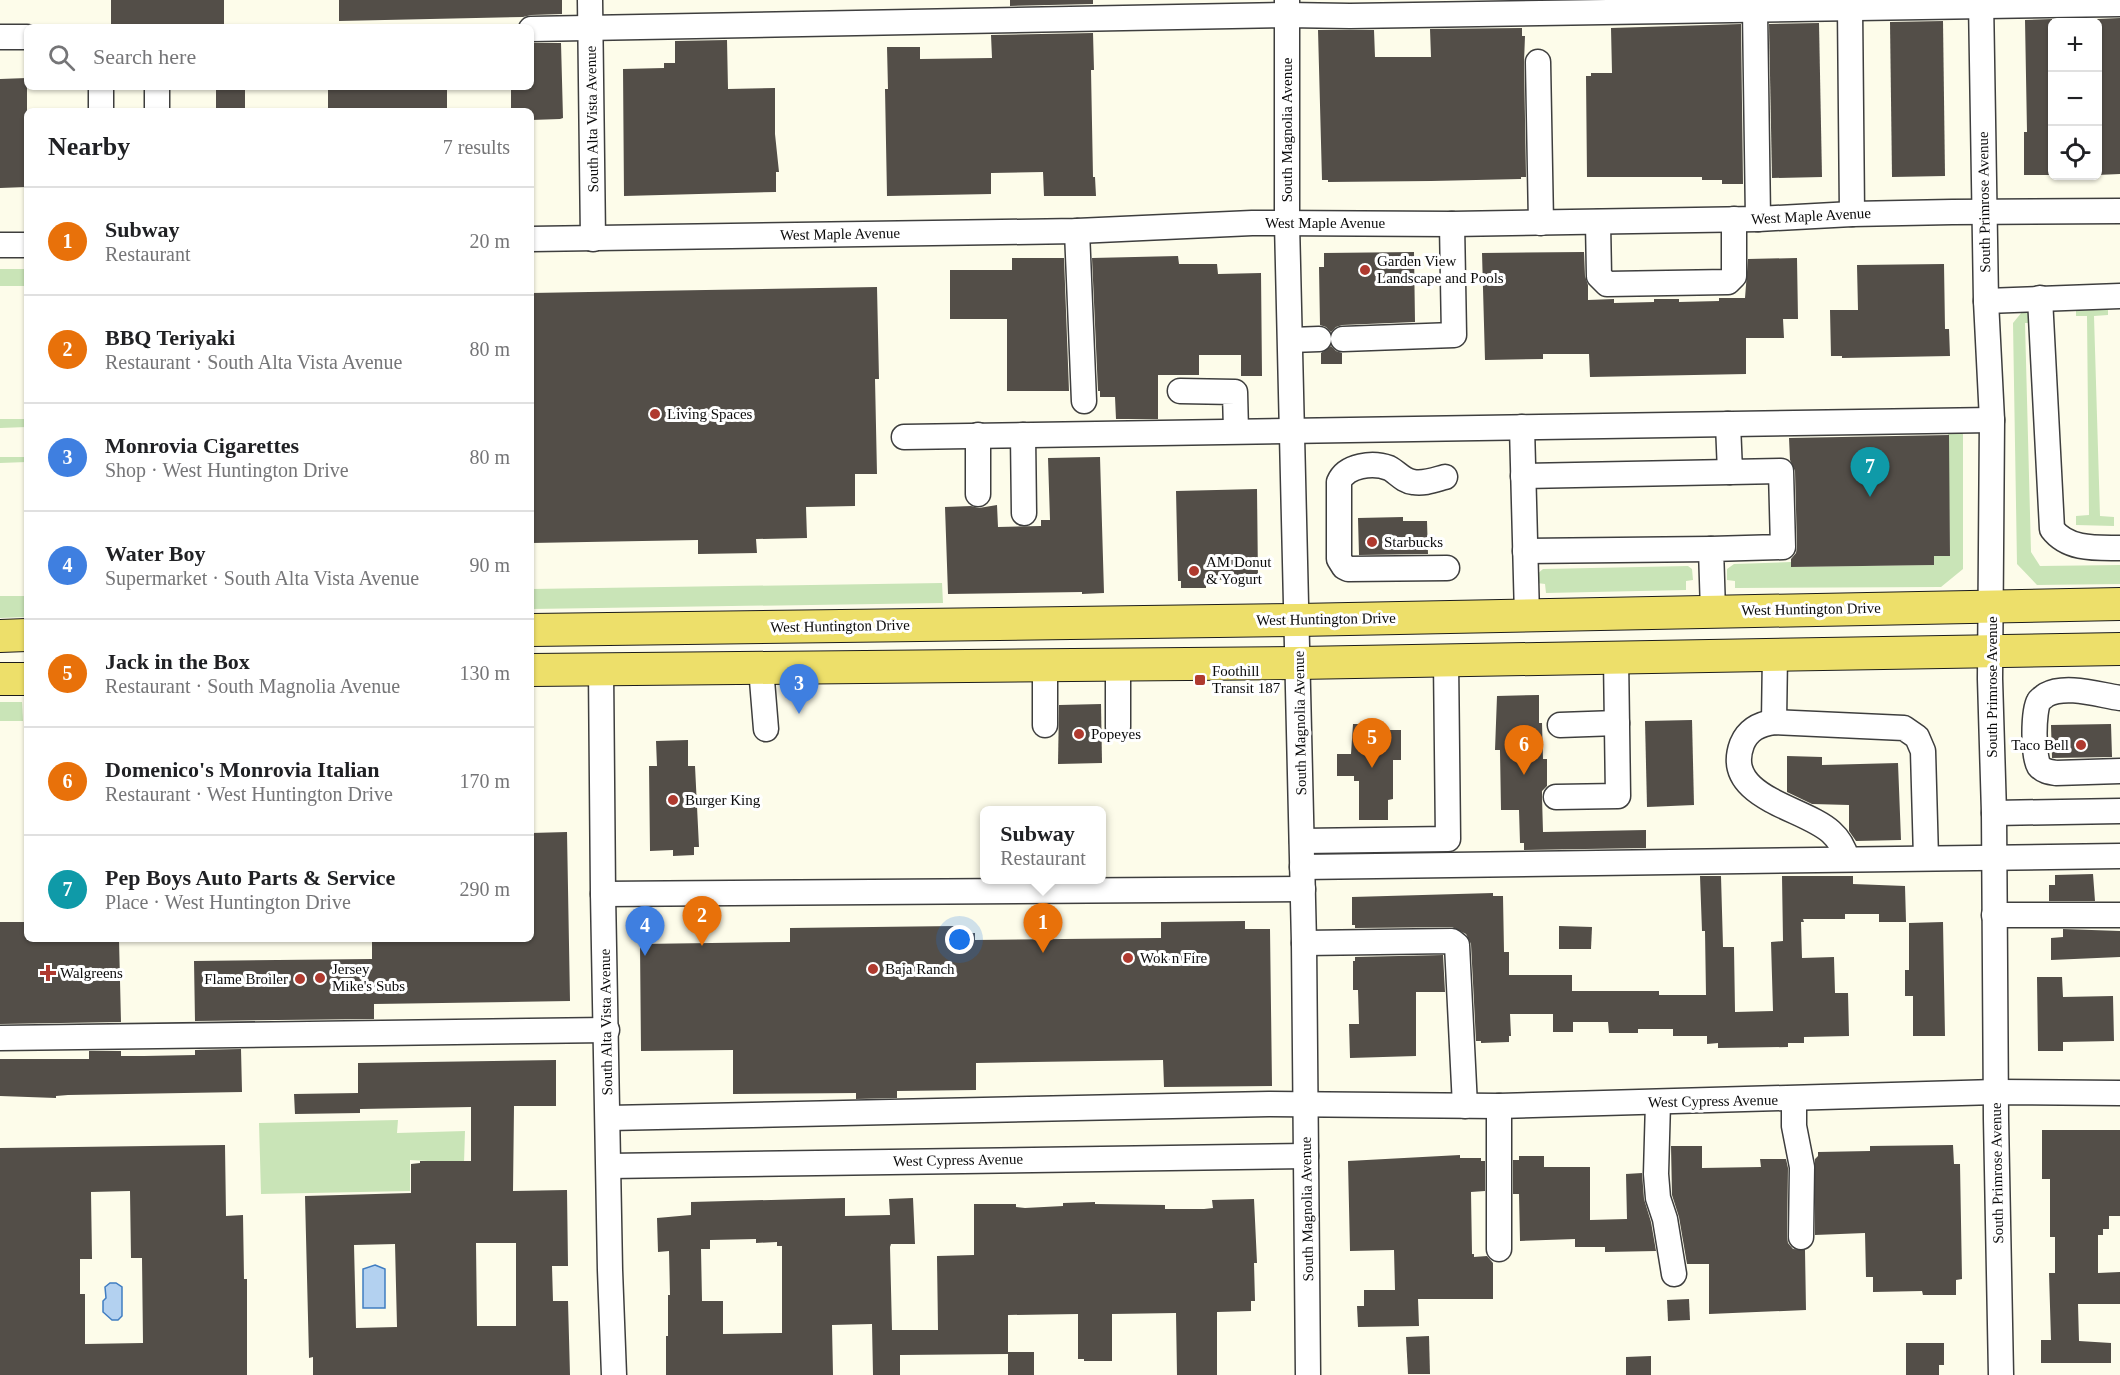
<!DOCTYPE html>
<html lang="en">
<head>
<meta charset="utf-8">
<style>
	:root { --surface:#fff; --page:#f6f6f6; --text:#202124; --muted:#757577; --line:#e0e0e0; --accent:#d93025 }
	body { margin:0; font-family:"Times New Roman",serif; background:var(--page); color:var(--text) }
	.controls { position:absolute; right:18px; top:18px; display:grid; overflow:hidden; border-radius:9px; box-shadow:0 2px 4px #0004 }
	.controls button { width:54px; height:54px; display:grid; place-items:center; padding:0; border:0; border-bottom:2px solid var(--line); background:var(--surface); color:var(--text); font:30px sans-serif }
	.you { position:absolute; left:960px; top:940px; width:21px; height:21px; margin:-15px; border:4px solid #fff; border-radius:50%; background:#1a73e8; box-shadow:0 0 0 9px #1a73e833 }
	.badge { display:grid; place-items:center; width:39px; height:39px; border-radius:50%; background:var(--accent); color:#fff; font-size:20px; font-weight:700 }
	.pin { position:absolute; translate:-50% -50px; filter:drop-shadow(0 2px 3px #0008) }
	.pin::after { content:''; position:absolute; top:32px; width:21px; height:18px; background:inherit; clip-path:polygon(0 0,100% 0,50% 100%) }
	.popup { position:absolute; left:980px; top:806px; width:126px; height:78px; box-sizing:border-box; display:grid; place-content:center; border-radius:9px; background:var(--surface); filter:drop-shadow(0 2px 4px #0005); font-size:20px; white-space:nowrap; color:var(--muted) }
	.popup b { font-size:22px; color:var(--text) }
	.popup::after { content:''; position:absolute; left:50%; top:100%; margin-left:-12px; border:12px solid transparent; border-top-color:var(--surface) }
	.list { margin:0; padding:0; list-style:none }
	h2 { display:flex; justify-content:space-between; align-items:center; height:78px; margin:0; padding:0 24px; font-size:26px }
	h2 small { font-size:20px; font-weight:400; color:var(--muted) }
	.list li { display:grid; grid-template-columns:39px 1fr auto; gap:18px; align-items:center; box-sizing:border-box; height:108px; padding:0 24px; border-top:2px solid var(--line) }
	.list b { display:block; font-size:22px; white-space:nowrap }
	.list p { margin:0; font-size:20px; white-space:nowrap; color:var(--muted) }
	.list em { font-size:20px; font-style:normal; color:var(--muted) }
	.icon { flex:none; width:33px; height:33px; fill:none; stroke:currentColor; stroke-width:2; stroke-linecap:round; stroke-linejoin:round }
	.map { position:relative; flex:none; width:2120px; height:1375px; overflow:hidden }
	.search { position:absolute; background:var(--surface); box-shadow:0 2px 4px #0004; left:24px; top:24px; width:510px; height:66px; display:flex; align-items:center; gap:15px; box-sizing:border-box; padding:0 21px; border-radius:9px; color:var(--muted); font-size:22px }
	.panel { position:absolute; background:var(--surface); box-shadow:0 2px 4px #0004; left:24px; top:108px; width:510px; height:834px; border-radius:9px }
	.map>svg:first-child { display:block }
	.green { fill:#c9e4b7 }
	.water { fill:#b3d1f0; stroke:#407dc1; stroke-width:1.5 }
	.building { fill:#534e48; fill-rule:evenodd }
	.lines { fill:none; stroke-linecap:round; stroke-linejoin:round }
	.minor-casing { stroke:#3e3e3e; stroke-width:27 }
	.major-casing { stroke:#1c1c1c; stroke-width:34 }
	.minor { stroke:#fff; stroke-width:24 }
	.major { stroke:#eddf6a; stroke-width:32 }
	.poi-dot { fill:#af3a2f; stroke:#fff; stroke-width:2 }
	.labels { text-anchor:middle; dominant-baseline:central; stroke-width:6; stroke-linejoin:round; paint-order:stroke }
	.street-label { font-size:15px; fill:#0b0b0b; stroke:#fff }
	.poi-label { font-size:15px; fill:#0b0b0b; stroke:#fff; text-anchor:start }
</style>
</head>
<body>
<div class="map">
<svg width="2120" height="1375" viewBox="0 0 2120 1375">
	<rect width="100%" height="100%" fill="#fdfcea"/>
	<g class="green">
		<rect x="0" y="269" width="27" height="17"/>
		<polygon points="2108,307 2108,315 2094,316 2100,516 2114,517 2114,526 2076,525 2076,516 2089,515 2087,316 2076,316 2076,308"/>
		<polygon points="2022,312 2031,312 2031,323 2025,323 2031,552 2040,566 2120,565 2120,584 2037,585 2017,564 2013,323"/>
		<polygon points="0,419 27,419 27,427 0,428"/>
		<polygon points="1948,431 1963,432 1963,569 1941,587 1735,588 1735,581 1727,580 1727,569 1734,564 1791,562 1791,567 1934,565 1934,556 1950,556"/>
		<polygon points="0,457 27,457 27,462 0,463"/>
		<polygon points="1688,566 1692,569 1693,580 1686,581 1686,590 1546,593 1545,584 1537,583 1536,575 1543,569"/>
		<polygon points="942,583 943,603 531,609 531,589"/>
		<polygon points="0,596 27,596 27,617 0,618"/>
		<polygon points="0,702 22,702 23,721 0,721"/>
		<polygon points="398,1120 397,1133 465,1131 464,1163 410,1160 410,1191 261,1194 259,1123"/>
	</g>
	<g class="water">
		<polygon points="375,1265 385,1269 385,1308 363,1308 363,1269"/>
		<polygon points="110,1283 116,1283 122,1287 122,1316 118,1320 112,1320 103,1312 103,1301 106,1298 105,1287"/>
	</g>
	<g class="building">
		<rect x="111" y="0" width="113" height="25"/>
		<polygon points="339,0 562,0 562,14 531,15 523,17 339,21"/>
		<polygon points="1010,0 1093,0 1093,4 1010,6"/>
		<polygon points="2120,18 2120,174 2097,175 2097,19"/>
		<polygon points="2052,19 2052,175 2024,175 2024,132 2027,132 2025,20"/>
		<polygon points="1943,21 1945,176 1892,177 1890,22"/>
		<polygon points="1819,23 1822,177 1772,178 1769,24"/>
		<polygon points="1741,24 1743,184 1722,184 1722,180 1702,180 1702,177 1587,177 1586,76 1591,76 1591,73 1612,73 1611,28"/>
		<polygon points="1522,28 1522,36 1525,36 1524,62 1526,177 1521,177 1521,179 1431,181 1328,182 1328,180 1322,180 1318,30 1374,30 1375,57 1431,57 1430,29"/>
		<polygon points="1093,33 1094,70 1091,70 1093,177 1095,177 1096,196 1044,196 1043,172 991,173 991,194 887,196 885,89 888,89 887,47 920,47 920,59 992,58 991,35"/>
		<polygon points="727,40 728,89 775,88 775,134 779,172 776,172 776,192 624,196 623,69 664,68 664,63 675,63 675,41"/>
		<polygon points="531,43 561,43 563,118 560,119 531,120 531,111 511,111 511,87 531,87"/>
		<polygon points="27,78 27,187 0,188 0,79"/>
		<rect x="216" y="87" width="29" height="24"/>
		<rect x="328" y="87" width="119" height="24"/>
		<polygon points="1414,252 1415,322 1342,325 1336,327 1331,332 1326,327 1320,325 1319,267 1324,267 1324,253"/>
		<polygon points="1584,252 1585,276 1588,285 1588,300 1614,299 1614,303 1654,302 1654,299 1679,299 1679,302 1719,301 1719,298 1745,298 1748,259 1797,258 1798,319 1783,319 1784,338 1746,338 1746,374 1590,377 1589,354 1543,354 1543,359 1485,360 1482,253"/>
		<polygon points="1178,256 1179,264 1217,264 1218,274 1261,273 1262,376 1241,376 1241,355 1199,355 1199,375 1158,375 1158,419 1116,419 1115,397 1100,397 1100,391 1098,391 1092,258"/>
		<polygon points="1012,258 1064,258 1069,391 1007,391 1007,319 950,319 950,270 1012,270"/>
		<polygon points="1944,264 1945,329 1949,329 1950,356 1842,358 1842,356 1831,356 1830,310 1858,310 1857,265"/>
		<polygon points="877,287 879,379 875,379 877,474 855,474 855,506 806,507 807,538 756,539 757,553 698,554 698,540 531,543 531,293"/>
		<polygon points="1331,346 1336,351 1342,353 1342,364 1321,364 1321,353"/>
		<polygon points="1949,435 1950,556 1934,556 1934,565 1791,567 1791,559 1796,553 1797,547 1795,471 1790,460 1789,438"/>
		<polygon points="1100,457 1104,593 1082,594 1082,592 948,594 945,507 971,506 979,508 997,505 998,527 1041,526 1041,520 1050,520 1048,458"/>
		<polygon points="1257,489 1258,579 1206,580 1206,588 1181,588 1181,581 1178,581 1176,491"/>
		<polygon points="1403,517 1403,521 1427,521 1428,554 1359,555 1358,518"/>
		<polygon points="1539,695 1539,723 1542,723 1543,759 1547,759 1547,786 1542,791 1542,797 1543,832 1646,830 1646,848 1524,850 1524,843 1520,843 1519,810 1501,810 1500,750 1495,750 1497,696"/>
		<polygon points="1101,704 1102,763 1058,764 1059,705"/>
		<polygon points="1692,720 1694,805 1647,807 1645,721"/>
		<polygon points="1353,724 1370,724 1370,730 1401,730 1401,760 1393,760 1393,799 1388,800 1388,820 1359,820 1359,781 1354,781 1354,776 1337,776 1337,754 1351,754"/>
		<polygon points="2111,724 2112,757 2052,758 2051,725"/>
		<polygon points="688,740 688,766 695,766 699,847 694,847 694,855 673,856 673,850 650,851 649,766 657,766 656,741"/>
		<polygon points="1787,756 1822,757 1822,765 1898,763 1901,840 1856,841 1849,831 1849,805 1812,804 1787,792"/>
		<polygon points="567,832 570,1001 374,1004 374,1019 195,1021 194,961 372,959 372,939 531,939 531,833"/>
		<polygon points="2093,874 2095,901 2049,901 2049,885 2055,885 2055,875"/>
		<polygon points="1700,876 1721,876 1723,947 1734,947 1735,1012 1773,1011 1771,942 1783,941 1782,876 1853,876 1853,884 1905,886 1906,922 1879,922 1879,914 1845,914 1845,919 1803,919 1804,922 1801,922 1802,958 1834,957 1835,993 1848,993 1849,1036 1804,1037 1804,1043 1788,1043 1788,1047 1718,1048 1718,1043 1707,1044 1707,1036 1673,1036 1673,1029 1638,1029 1638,1033 1609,1033 1608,1022 1573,1022 1573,1032 1553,1032 1553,1014 1510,1014 1511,1036 1509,1036 1509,1042 1481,1043 1481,1041 1476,1041 1471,944 1466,934 1452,927 1355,928 1355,925 1352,925 1352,897 1493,893 1493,896 1503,896 1504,952 1509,952 1509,975 1572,975 1572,991 1659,991 1659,995 1706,995 1705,931 1702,931"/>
		<polygon points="1245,921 1245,929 1270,929 1272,1086 1164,1087 1163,1060 976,1063 976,1090 897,1091 897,1098 856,1099 856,1093 733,1094 733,1050 641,1051 640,944 790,942 790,928 956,926 956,933 975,933 975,940 1161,938 1161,922"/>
		<polygon points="0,922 27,922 27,939 119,939 121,1022 0,1024"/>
		<polygon points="1943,922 1945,1036 1913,1036 1913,996 1905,996 1905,970 1909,970 1909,923"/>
		<polygon points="1559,926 1592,927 1591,949 1559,949"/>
		<polygon points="2063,929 2120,931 2120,957 2051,960 2051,938 2063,937"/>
		<polygon points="1443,955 1445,992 1416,992 1416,1056 1350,1058 1349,1024 1359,1024 1358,990 1353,990 1353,961 1355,961 1355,957"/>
		<polygon points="2037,977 2062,977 2063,997 2113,996 2114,1041 2063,1042 2063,1051 2038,1051"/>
		<polygon points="241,1049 242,1092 68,1095 56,1096 56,1098 0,1096 0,1059 89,1059 89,1051 121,1051 121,1056 144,1056 195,1055 195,1050"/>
		<path d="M556 1060V1106H514L513 1191 567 1190 568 1266H552L553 1301H568L570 1375H313V1357L309 1358 305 1196 411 1193V1164L420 1163V1161H471V1107L360 1109V1113L295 1114 294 1094 358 1093V1063ZM476 1243H516V1326H477ZM395 1244 397 1327 356 1328 354 1245Z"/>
		<polygon points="2042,1130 2120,1130 2120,1216 2109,1216 2109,1229 2103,1229 2103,1235 2098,1235 2098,1273 2120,1272 2120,1304 2078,1304 2079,1341 2111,1343 2111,1363 2041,1363 2041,1340 2051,1340 2049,1273 2055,1273 2055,1237 2050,1237 2050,1179 2042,1179"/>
		<path d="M225 1145 226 1216 243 1215 244 1279H247V1375H0V1148ZM130 1191 131 1258H142L143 1343 85 1344V1294H80V1259H92L91 1192Z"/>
		<polygon points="1953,1145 1954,1164 1960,1164 1962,1279 1956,1280 1956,1295 1923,1295 1922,1291 1873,1292 1873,1277 1866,1277 1865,1233 1815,1235 1815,1159 1818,1156 1818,1152 1870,1151 1870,1146"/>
		<polygon points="1671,1146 1702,1146 1702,1168 1761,1167 1760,1159 1786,1159 1788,1168 1787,1237 1788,1243 1793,1249 1805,1250 1806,1310 1709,1314 1709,1264 1687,1264 1679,1217 1672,1195"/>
		<polygon points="1460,1155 1460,1158 1481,1158 1481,1161 1485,1161 1485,1191 1471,1192 1472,1254 1474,1254 1474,1257 1487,1256 1493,1263 1493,1299 1418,1299 1419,1326 1358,1327 1357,1306 1364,1306 1364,1290 1395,1290 1394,1250 1350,1251 1348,1161"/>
		<polygon points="1519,1156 1544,1156 1544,1167 1590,1167 1590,1220 1627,1219 1626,1174 1642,1173 1644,1199 1651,1222 1656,1251 1605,1252 1605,1247 1575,1247 1575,1239 1520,1241 1519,1194 1513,1194 1513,1160 1519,1160"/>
		<path d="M845 1198V1216L890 1215 889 1199 913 1198 915 1244H891L890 1247 892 1330H938L937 1256 974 1255V1204H1016V1207L1025 1208 1063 1206V1203L1095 1202V1204L1165 1205V1209H1204L1213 1208 1212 1200 1254 1199 1257 1263H1254L1255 1301H1251V1311L1217 1312V1375H1177L1176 1313 1112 1314V1361H1084V1359H1078V1314L1008 1315V1352H1034V1375H1008V1354L900 1355V1375H873L872 1324 832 1325 833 1375H666V1336H668V1295H670L669 1251 658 1252 657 1218 691 1215V1202ZM756 1239V1243L777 1242V1246H782V1333L723 1334V1301H702L701 1249H710V1240Z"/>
		<polygon points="1689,1299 1690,1320 1668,1321 1667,1300"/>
		<polygon points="1429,1336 1430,1374 1408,1374 1406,1337"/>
		<polygon points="1906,1343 1944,1343 1944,1365 1939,1365 1939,1375 1906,1375"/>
		<polygon points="1651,1356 1651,1375 1626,1375 1626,1357"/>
	</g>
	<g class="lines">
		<defs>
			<g id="minor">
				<polyline points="590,0 593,239"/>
				<polyline points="1287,0 1287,223 1304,943 1308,1375"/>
				<polyline points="1981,0 1986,301 1992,420 1990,679 1994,813 1996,1119 2001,1375"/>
				<polyline points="1850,8 1852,214"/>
				<polyline points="1755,10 1758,219"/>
				<polyline points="531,29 1287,15 1350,16 2120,4"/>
				<polyline points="0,37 27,37"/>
				<polyline points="1538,62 1541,223"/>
				<polyline points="101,87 101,111"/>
				<polyline points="157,87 157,111"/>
				<polyline points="1598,222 1599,276 1607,284 1728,282 1734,276 1734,219"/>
				<polyline points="1077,231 1084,401"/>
				<polyline points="531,239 1077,231 1252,223 1452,224 1758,219 1852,214 1952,212 2120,211"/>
				<polyline points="0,245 27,245"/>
				<path d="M2040 298 2052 529C2068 550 2096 548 2120 548"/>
				<polyline points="1986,301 2120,296"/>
				<polyline points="1343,339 1454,335 1452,224"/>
				<polyline points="1291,340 1319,339"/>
				<polyline points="1180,391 1235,392 1236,431"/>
				<polyline points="1522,427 1527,616"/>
				<polyline points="978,435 978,494"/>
				<polyline points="1023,435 1024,513"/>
				<polyline points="904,437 1992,420"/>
				<polyline points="1523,476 1730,472"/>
				<path d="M1445 477C1434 480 1424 484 1413 482 1403 481 1397 472 1389 468 1373 462 1346 465 1339 482V559L1344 567 1348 569 1447 568"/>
				<polyline points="1525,551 1711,549"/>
				<polyline points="1713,611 1711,549 1783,547 1781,471 1730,472 1728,424"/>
				<polyline points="1045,665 1045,725"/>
				<polyline points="1118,665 1118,727"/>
				<polyline points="761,668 766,729"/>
				<polyline points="601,669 603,894 610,1270 614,1375"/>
				<path d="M2120 698C2099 695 2066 684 2046 695 2045 696 2039 700 2039 701 2033 711 2033 756 2039 766 2043 771 2049 772 2056 773L2120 771"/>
				<polyline points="1774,722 1775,654"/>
				<polyline points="1560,725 1617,723"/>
				<polyline points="1556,797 1618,796 1616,657"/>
				<polyline points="1994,813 2120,811"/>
				<polyline points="1302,841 1448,839 1446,660"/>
				<path d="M1847 859C1844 848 1840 840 1831 832 1804 807 1722 798 1742 744 1748 730 1759 724 1774 722L1904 728 1917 737 1923 751 1926 858"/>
				<polyline points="1302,867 2120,856"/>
				<polyline points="603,894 1303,889"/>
				<polyline points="1994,915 2120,915"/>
				<polyline points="1304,943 1452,941 1457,945 1465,1106"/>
				<polyline points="0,1038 607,1030"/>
				<polyline points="1794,1099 1794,1126 1802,1167 1801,1237"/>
				<polyline points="1658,1102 1656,1174 1658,1198 1665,1219 1674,1274"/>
				<polyline points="1499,1106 1499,1249"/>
				<polyline points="609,1118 1269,1104 1499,1106 1996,1092 2120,1093"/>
				<polyline points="609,1166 1306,1156"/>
			</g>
			<g id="major">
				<polyline points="531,630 1298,620 2120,604"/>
				<polyline points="0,636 27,635"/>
				<polyline points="531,670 1298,663 2120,649"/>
				<polyline points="0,679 27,679"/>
			</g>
		</defs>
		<use href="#minor" class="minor-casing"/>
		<use href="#major" class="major-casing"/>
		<use href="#minor" class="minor"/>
		<use href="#major" class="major"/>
	</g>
	<g class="poi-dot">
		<circle cx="1365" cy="270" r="6"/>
		<circle cx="655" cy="414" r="6"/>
		<circle cx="1372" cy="542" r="6"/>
		<circle cx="1194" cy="571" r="6"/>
		<rect x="1194" y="674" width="12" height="12" rx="3"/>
		<circle cx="1079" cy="734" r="6"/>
		<circle cx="2081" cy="745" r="6"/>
		<circle cx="673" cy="800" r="6"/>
		<circle cx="1128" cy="958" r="6"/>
		<circle cx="873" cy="969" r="6"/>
		<path d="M45 964h6v6h6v6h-6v6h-6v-6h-6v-6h6z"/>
		<circle cx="320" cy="978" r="6"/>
		<circle cx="300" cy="979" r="6"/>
	</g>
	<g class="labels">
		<g class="street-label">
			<text transform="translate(592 119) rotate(-91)">South Alta Vista Avenue</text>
			<text transform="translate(1287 130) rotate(-90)">South Magnolia Avenue</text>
			<text transform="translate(1984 202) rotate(-91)">South Primrose Avenue</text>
			<text transform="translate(1811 216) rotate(-3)">West Maple Avenue</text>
			<text x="1325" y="223">West Maple Avenue</text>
			<text transform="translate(840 234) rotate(-1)">West Maple Avenue</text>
			<text transform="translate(1811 609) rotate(-1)">West Huntington Drive</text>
			<text transform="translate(1326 619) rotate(-1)">West Huntington Drive</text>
			<text transform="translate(840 626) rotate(-1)">West Huntington Drive</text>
			<text transform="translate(1992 687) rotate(-90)">South Primrose Avenue</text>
			<text transform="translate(1300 723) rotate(-91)">South Magnolia Avenue</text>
			<text transform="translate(606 1022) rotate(-91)">South Alta Vista Avenue</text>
			<text transform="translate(1713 1101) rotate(-1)">West Cypress Avenue</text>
			<text transform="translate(958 1160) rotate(-1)">West Cypress Avenue</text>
			<text transform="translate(1997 1173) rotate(-91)">South Primrose Avenue</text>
			<text transform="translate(1307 1209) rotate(-91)">South Magnolia Avenue</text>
		</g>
		<g class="poi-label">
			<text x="1377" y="261">Garden View<tspan x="1377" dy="17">Landscape and Pools</tspan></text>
			<text x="667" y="414">Living Spaces</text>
			<text x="1384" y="542">Starbucks</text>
			<text x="1206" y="562">AM Donut<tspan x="1206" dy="17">&amp; Yogurt</tspan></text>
			<text x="1212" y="671">Foothill<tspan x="1212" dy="17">Transit 187</tspan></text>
			<text x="1091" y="734">Popeyes</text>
			<text x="2069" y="745" text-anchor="end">Taco Bell</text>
			<text x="685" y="800">Burger King</text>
			<text x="1140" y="958">Wok n Fire</text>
			<text x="332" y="969">Jersey<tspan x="332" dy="17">Mike's Subs</tspan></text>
			<text x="885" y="969">Baja Ranch</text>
			<text x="60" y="973">Walgreens</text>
			<text x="288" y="979" text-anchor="end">Flame Broiler</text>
		</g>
	</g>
</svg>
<div class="controls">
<button>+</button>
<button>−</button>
<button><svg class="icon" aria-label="locate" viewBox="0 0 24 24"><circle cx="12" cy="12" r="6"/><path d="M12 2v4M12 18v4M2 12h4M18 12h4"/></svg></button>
</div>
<div class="you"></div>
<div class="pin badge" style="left:1043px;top:953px;background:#e8710a">1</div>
<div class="popup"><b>Subway</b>Restaurant</div>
<div class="pin badge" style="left:702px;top:946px;background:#e8710a">2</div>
<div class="pin badge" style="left:799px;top:714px;background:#3f7fe0">3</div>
<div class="pin badge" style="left:645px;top:956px;background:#3f7fe0">4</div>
<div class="pin badge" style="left:1372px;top:768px;background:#e8710a">5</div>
<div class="pin badge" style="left:1524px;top:775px;background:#e8710a">6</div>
<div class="pin badge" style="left:1870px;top:497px;background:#0f9aa8">7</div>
<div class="search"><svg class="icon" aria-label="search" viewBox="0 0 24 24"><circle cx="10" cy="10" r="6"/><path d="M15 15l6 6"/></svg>Search here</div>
<section class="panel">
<h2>Nearby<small>7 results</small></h2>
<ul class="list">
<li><span class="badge" style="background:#e8710a">1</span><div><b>Subway</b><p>Restaurant</p></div><em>20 m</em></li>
<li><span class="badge" style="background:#e8710a">2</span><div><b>BBQ Teriyaki</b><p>Restaurant · South Alta Vista Avenue</p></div><em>80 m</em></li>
<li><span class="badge" style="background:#3f7fe0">3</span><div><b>Monrovia Cigarettes</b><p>Shop · West Huntington Drive</p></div><em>80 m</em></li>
<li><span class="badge" style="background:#3f7fe0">4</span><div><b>Water Boy</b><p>Supermarket · South Alta Vista Avenue</p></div><em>90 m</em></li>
<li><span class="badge" style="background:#e8710a">5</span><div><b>Jack in the Box</b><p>Restaurant · South Magnolia Avenue</p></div><em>130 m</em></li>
<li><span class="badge" style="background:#e8710a">6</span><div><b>Domenico's Monrovia Italian</b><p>Restaurant · West Huntington Drive</p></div><em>170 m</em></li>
<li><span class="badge" style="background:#0f9aa8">7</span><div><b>Pep Boys Auto Parts &amp; Service</b><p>Place · West Huntington Drive</p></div><em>290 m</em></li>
</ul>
</section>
</div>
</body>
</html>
